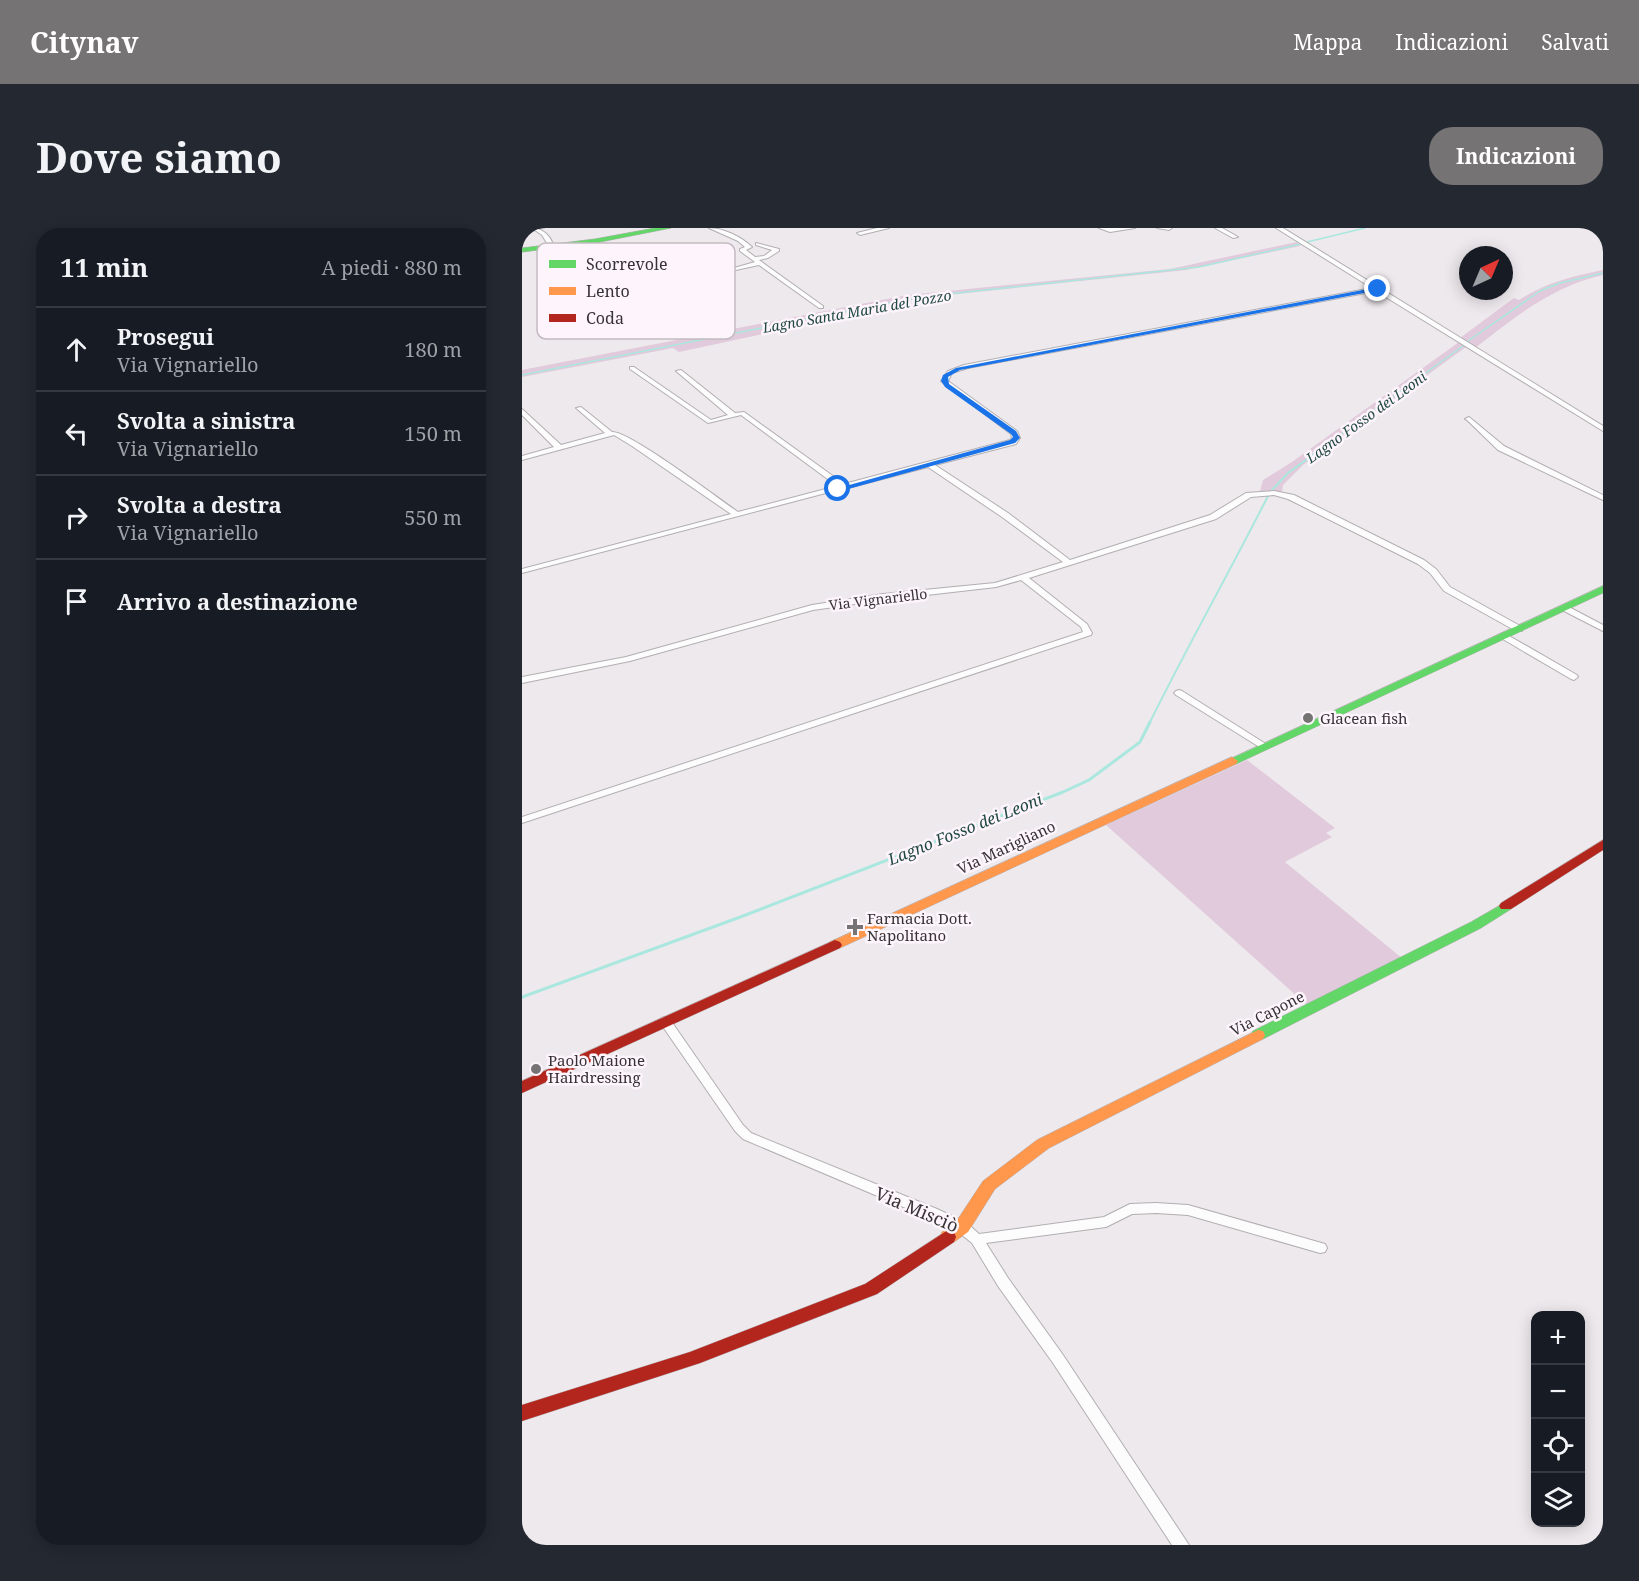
<!DOCTYPE html>
<html lang="it">
<head>
<meta charset="utf-8">
<style>
	:root { --surface:#171b24; --page:#242831; --text:#f1f3f6; --muted:#9ea1a6; --line:#363941; --accent:#767375 }
	body { margin:0; font-family:"Noto Serif",serif; background:var(--page); color:var(--text) }
	.controls { position:absolute; right:18px; bottom:18px; display:grid; overflow:hidden; border-radius:12px; box-shadow:0 3px 15px #0003 }
	.controls button { width:54px; height:54px; display:grid; place-items:center; padding:0; border:0; border-bottom:2px solid var(--line); background:var(--surface); color:var(--text); font:30px sans-serif }
	.compass { position:absolute; left:937px; top:18px; width:54px; height:54px; border-radius:50%; background:var(--surface); box-shadow:0 3px 15px #0003; rotate:44deg }
	.stop { position:absolute; width:18px; height:18px; margin:-14px; border:4px solid #1a73e8; border-radius:50%; background:#fff }
	.stop.end { background:#1a73e8; border-color:#fff; box-shadow:0 2px 6px #0008 }
	.list { margin:0; padding:0; list-style:none }
	h2 { display:flex; justify-content:space-between; align-items:center; height:78px; margin:0; padding:0 24px; font-size:26px }
	h2 small { font-size:20px; font-weight:400; color:var(--muted) }
	.list li { display:grid; grid-template-columns:39px 1fr auto; gap:18px; align-items:center; box-sizing:border-box; height:84px; padding:0 24px; border-top:2px solid var(--line) }
	.list b { display:block; font-size:22px; white-space:nowrap }
	.list p { margin:0; font-size:20px; white-space:nowrap; color:var(--muted) }
	.list em { font-size:20px; font-style:normal; color:var(--muted) }
	.icon { flex:none; width:33px; height:33px; fill:none; stroke:currentColor; stroke-width:2; stroke-linecap:round; stroke-linejoin:round }
	.map { position:relative; flex:none; width:1081px; height:1317px; overflow:hidden; border-radius:24px }
	header { display:flex; align-items:center; gap:36px; box-sizing:border-box; height:84px; padding:0 30px; background:var(--accent); color:#fff }
	header strong { font-size:28px }
	nav { display:flex; gap:33px; margin-inline-start:auto; font-size:21px }
	.intro { display:flex; align-items:center; justify-content:space-between; box-sizing:border-box; height:144px; padding:0 36px }
	h1 { margin:0; font-size:42px }
	.button { padding:15px 27px; border-radius:24px; background:var(--accent); color:#fff; font-size:21px; font-weight:700 }
	main { display:flex; gap:36px; padding:0 36px }
	aside { flex:1; background:var(--surface); border-radius:24px; box-shadow:0 3px 15px #0003 }
	.map>svg:first-child { display:block }
	.green { fill:#e0cadb }
	.lines { fill:none; stroke-linecap:round; stroke-linejoin:round }
	.stream-far2 { stroke:#aae7de; stroke-width:1.5 }
	.stream-far1 { stroke:#aae7de; stroke-width:2 }
	.stream { stroke:#aae7de; stroke-width:3 }
	.street-casing { stroke:#b2aeb1; stroke-width:2 }
	.fast-casing { stroke:#b2aeb1; stroke-width:1 }
	.slow-casing { stroke:#b2aeb1; stroke-width:1 }
	.jam-casing { stroke:#b2aeb1; stroke-width:1 }
	.street { fill:#fcfcfc; fill-rule:evenodd }
	.fast { fill:#63d668; fill-rule:evenodd }
	.slow { fill:#ff974d; fill-rule:evenodd }
	.jam { fill:#b3261e; fill-rule:evenodd }
	.route { fill:#1a73e8 }
	.poi-dot { fill:#767375; stroke:#fef4fb; stroke-width:2 }
	.labels { text-anchor:middle; dominant-baseline:central; stroke-width:5; stroke-linejoin:round; paint-order:stroke }
	.far-water-label { font-size:14px; font-style:italic; fill:#204944; stroke:#fef4fb }
	.far-street-label { font-size:14px; fill:#363335; stroke:#fef4fb }
	.poi-label { font-size:15px; fill:#363335; stroke:#fef4fb; text-anchor:start }
	.street-label { font-size:15px; fill:#363335; stroke:#fef4fb }
	.water-label { font-size:16px; font-style:italic; fill:#204944; stroke:#fef4fb }
	.near-street-label { font-size:18px; fill:#363335; stroke:#fef4fb }
	.key { fill:#fef4fb; stroke:#c2bac0; stroke-width:1.5 }
	.key-label { font-size:16px; fill:#363335 }
</style>
</head>
<body>
<header>
<strong>Citynav</strong>
<nav><a>Mappa</a><a>Indicazioni</a><a>Salvati</a></nav>
</header>
<div class="intro"><h1>Dove siamo</h1><a class="button">Indicazioni</a></div>
<main>
<aside>
<h2>11 min<small>A piedi · 880 m</small></h2>
<ul class="list">
<li><svg class="icon" aria-label="ahead" viewBox="0 0 24 24"><path d="M12 20V5M6 11l6-6 6 6"/></svg><div><b>Prosegui</b><p>Via Vignariello</p></div><em>180 m</em></li>
<li><svg class="icon" aria-label="left" viewBox="0 0 24 24"><path d="M17 20v-9H6M10 6l-5 5 5 5"/></svg><div><b>Svolta a sinistra</b><p>Via Vignariello</p></div><em>150 m</em></li>
<li><svg class="icon" aria-label="right" viewBox="0 0 24 24"><path d="M7 20v-9h11M14 6l5 5-5 5"/></svg><div><b>Svolta a destra</b><p>Via Vignariello</p></div><em>550 m</em></li>
<li><svg class="icon" aria-label="arrive" viewBox="0 0 24 24"><path d="M6 21V4h12l-3 4 3 4H6"/></svg><div><b>Arrivo a destinazione</b></div></li>
</ul>
</aside>
<div class="map">
<svg width="1081" height="1317" viewBox="0 0 1081 1317">
	<rect width="100%" height="100%" fill="#eee9ed"/>
	<g class="green">
		<polygon points="775,14 778,18 664,42 407,69 300,89 301,93 157,124 151,120 0,149 0,142 386,67 648,41"/>
		<path d="M1081 42V47C1031 58 993 89 953 120L938 110 992 70 997 72C1023 55 1051 48 1081 42Z"/>
		<polygon points="937,114 944,119 781,237 761,257 760,264 738,263 741,252 770,234"/>
		<polygon points="725,532 813,600 804,605 810,609 763,634 881,731 787,779 584,597"/>
	</g>
	<g class="lines">
		<g class="stream-far2">
			<polyline points="785,14 843,0"/>
			<polyline points="946,113 1018,63 1038,55 1081,45"/>
			<polyline points="0,147 398,69 677,39 779,16"/>
			<polyline points="804,217 941,118"/>
		</g>
		<g class="stream-far1">
			<polyline points="750,262 766,245 806,216"/>
			<path d="M627 496C665 419 707 345 746 268"/>
		</g>
		<polyline class="stream" points="0,769 221,688 541,564 567,552 618,514 628,494"/>
		<defs>
			<g id="street">
				<path d="M10 0C22 0 30 10 32 20H28L20 7Z"/>
				<path d="M187 0C202 0 219 9 230 19L224 22 233 29 242 28 250 22 234 17V15L257 21V23L246 30 237 32 301 78V80H297L237 37 209 43 201 36V34H205L212 40 233 34 218 23V21L223 19 216 13Z"/>
				<polygon points="355,0 367,0 338,7 335,5"/>
				<polygon points="577,0 613,0 588,4"/>
				<polygon points="635,0 650,0 647,2"/>
				<polygon points="693,0 700,0 716,9 711,10"/>
				<path d="M754 0H761L1081 198V203L854 63 446 140 430 145 426 153 495 203 498 210 494 216 413 237 486 285 548 332 688 287 724 265 752 263 772 267 902 332 914 341 928 359 1000 399V403H994L922 363 908 345 896 336 766 271 752 267 729 269 694 291 507 350 565 396 570 405 569 407 0 595V589L561 404 559 399 499 352 474 359 361 372 291 382 108 433 0 455V449L104 429 290 377 361 366 473 355 541 334 480 289 406 239 326 260 325 262 319 261 0 345V341L209 286 110 218 92 207 0 232V228L32 219 0 187V181L39 217 83 205 54 180 59 179 90 204C106 202 197 271 216 284L315 258 219 187 186 195 108 141V139H112L189 192 206 187 154 143 159 142 213 185 222 184 322 256 488 212 490 210 489 206 419 153 426 143 442 137 850 60Z"/>
				<polygon points="947,189 982,218 1081,267 1081,272 976,222 945,192 943,191"/>
				<polygon points="1043,377 1081,397 1081,403 1040,382 1039,380"/>
				<polygon points="982,405 1055,447 1056,449 1052,452 1049,451 979,410 979,406"/>
				<polygon points="657,462 660,463 747,518 742,521 739,520 654,467 652,465 654,463"/>
				<polygon points="143,789 147,790 221,897 229,905 415,981 445,995 457,1006 582,989 608,976 634,975 666,977 803,1016 805,1020 803,1024 798,1025 666,987 634,985 610,986 584,999 464,1015 486,1050 541,1127 667,1317 650,1317 531,1135 476,1058 450,1015 435,1003 405,989 221,911 213,903 139,796 137,793 139,790"/>
			</g>
			<g id="fast">
				<polygon points="133,0 149,0 73,15 0,24 0,20 73,11"/>
				<polygon points="1081,358 1081,365 714,536 706,536 704,533"/>
				<polygon points="984,674 991,678 989,681 959,700 741,811 731,811 729,807 731,803 949,694"/>
			</g>
			<g id="slow">
				<polygon points="1074,0 1081,0 1081,3"/>
				<polygon points="710,529 716,533 714,536 318,720 308,720 306,717 308,714"/>
				<polygon points="736,802 741,803 743,807 741,811 527,920 473,961 446,1004 432,1014 426,1016 420,1014 418,1009 420,1004 434,994 461,953 515,912"/>
			</g>
			<g id="jam">
				<polygon points="1081,612 1081,622 989,681 979,681 977,678 979,675"/>
				<polygon points="313,712 318,714 320,717 318,720 0,865 0,853"/>
				<polygon points="426,1002 432,1004 434,1009 432,1014 355,1066 178,1135 0,1193 0,1177 168,1124 343,1056"/>
			</g>
		</defs>
		<use href="#street" class="street-casing"/>
		<use href="#fast" class="fast-casing"/>
		<use href="#slow" class="slow-casing"/>
		<use href="#jam" class="jam-casing"/>
		<use href="#street" class="street"/>
		<use href="#fast" class="fast"/>
		<use href="#slow" class="slow"/>
		<use href="#jam" class="jam"/>
	</g>
	<polygon class="route" points="856,59 858,62 438,142 426,149 427,156 494,203 498,210 493,215 319,263 313,261 488,212 491,209 489,206 423,159 419,153 421,147 434,140"/>
	<g class="poi-dot">
		<circle cx="786" cy="490" r="6"/>
		<path d="M330 690h6v6h6v6h-6v6h-6v-6h-6v-6h6z"/>
		<circle cx="14" cy="841" r="6"/>
	</g>
	<g class="labels">
		<g class="far-water-label">
			<text transform="translate(335 83) rotate(-10)">Lagno Santa Maria del Pozzo</text>
			<text transform="translate(844 189) rotate(-36)">Lagno Fosso dei Leoni</text>
		</g>
		<g class="far-street-label">
			<text transform="translate(356 371) rotate(-7)">Via Vignariello</text>
		</g>
		<g class="poi-label">
			<text x="798" y="490">Glacean fish</text>
			<text x="345" y="690">Farmacia Dott.<tspan x="345" dy="17">Napolitano</tspan></text>
			<text x="26" y="832">Paolo Maione<tspan x="26" dy="17">Hairdressing</tspan></text>
		</g>
		<g class="street-label">
			<text transform="translate(484 619) rotate(-25)">Via Marigliano</text>
			<text transform="translate(745 785) rotate(-27)">Via Capone</text>
		</g>
		<g class="water-label">
			<text transform="translate(443 601) rotate(-22)">Lagno Fosso dei Leoni</text>
		</g>
		<g class="near-street-label">
			<text transform="translate(395 981) rotate(23)">Via Misciò</text>
		</g>
	</g>
	<rect x="15" y="15" width="198" height="96" rx="9" class="key"/>
	<rect x="27" y="32" width="27" height="8" fill="#63d668"/>
	<rect x="27" y="59" width="27" height="8" fill="#ff974d"/>
	<rect x="27" y="86" width="27" height="8" fill="#b3261e"/>
	<g class="key-label">
		<text x="64" y="42">Scorrevole</text>
		<text x="64" y="69">Lento</text>
		<text x="64" y="96">Coda</text>
	</g>
</svg>
<div class="controls">
<button>+</button>
<button>−</button>
<button><svg class="icon" aria-label="locate" viewBox="0 0 24 24"><circle cx="12" cy="12" r="6"/><path d="M12 2v4M12 18v4M2 12h4M18 12h4"/></svg></button>
<button><svg class="icon" aria-label="layers" viewBox="0 0 24 24"><path d="M12 4l9 5-9 5-9-5zM3 14l9 5 9-5"/></svg></button>
</div>
<svg class="compass" viewBox="-18 -18 36 36"><path d="M0-13l5 13h-10z" fill="#e53935"/><path d="M0 13l5-13h-10z" fill="#9ea1a6"/></svg>
<div class="stop" style="left:316px;top:261px"></div>
<div class="stop end" style="left:856px;top:61px"></div>
</div>
</main>
</body>
</html>
